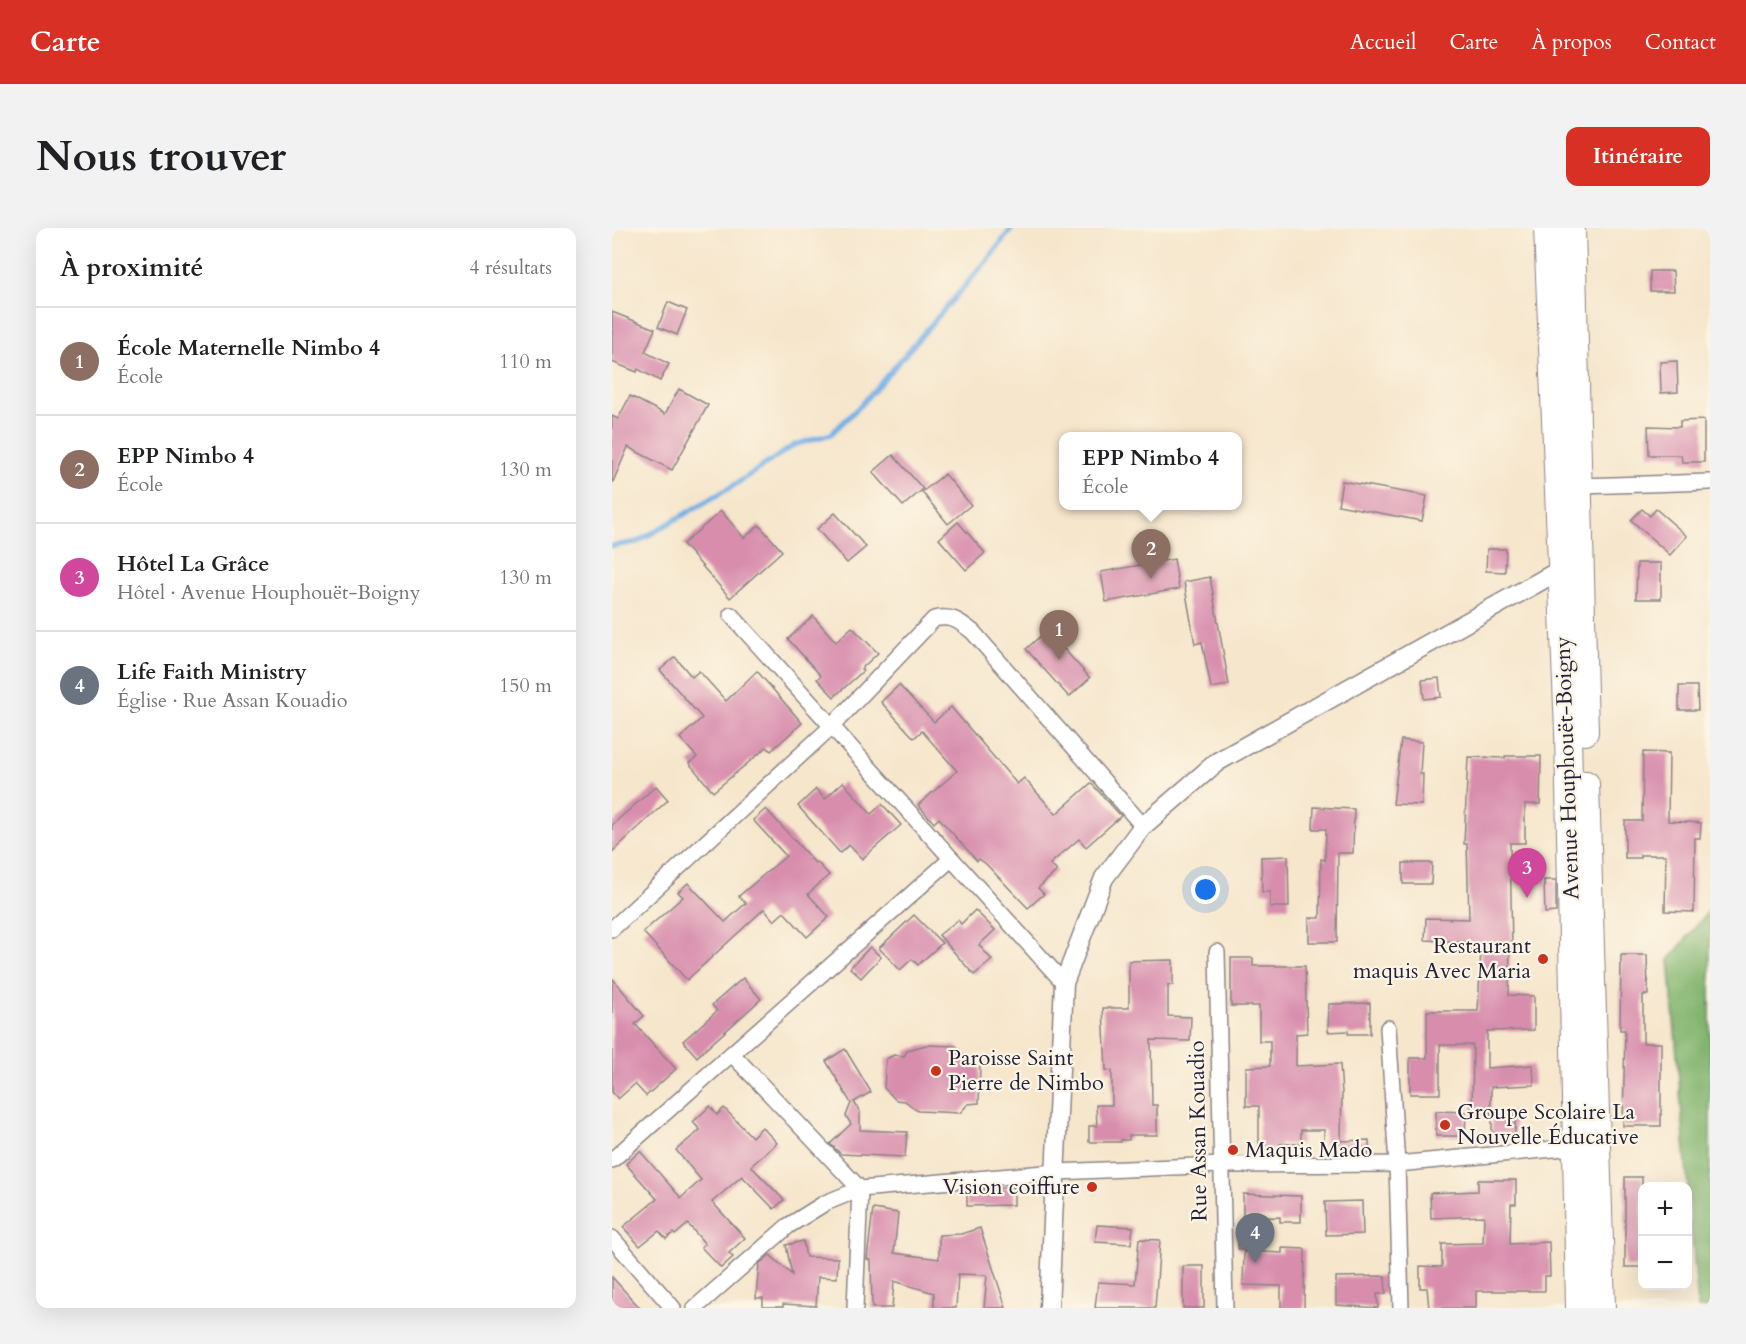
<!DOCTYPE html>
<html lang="fr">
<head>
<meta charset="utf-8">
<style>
	:root { --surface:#fff; --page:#f2f2f2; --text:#202124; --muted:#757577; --line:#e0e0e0; --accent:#d93025 }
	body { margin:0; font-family:Cardo,serif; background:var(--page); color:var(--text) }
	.controls { position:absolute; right:18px; bottom:18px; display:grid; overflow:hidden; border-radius:12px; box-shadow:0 6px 24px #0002 }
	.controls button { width:54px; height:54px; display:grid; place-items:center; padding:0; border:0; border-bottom:2px solid var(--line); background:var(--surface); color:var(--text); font:30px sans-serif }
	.you { position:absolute; left:594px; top:662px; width:21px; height:21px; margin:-15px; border:4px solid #fff; border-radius:50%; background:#1a73e8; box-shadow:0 0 0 9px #1a73e833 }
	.badge { display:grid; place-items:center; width:39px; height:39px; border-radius:50%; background:var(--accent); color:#fff; font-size:20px; font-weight:700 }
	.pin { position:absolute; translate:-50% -50px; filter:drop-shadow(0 2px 3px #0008) }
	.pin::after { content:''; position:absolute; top:32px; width:21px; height:18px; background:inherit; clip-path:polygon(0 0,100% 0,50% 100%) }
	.popup { position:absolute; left:447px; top:204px; width:183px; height:78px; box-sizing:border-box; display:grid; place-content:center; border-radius:12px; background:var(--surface); filter:drop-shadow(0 2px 4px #0005); font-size:20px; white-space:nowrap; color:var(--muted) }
	.popup b { font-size:22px; color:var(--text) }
	.popup::after { content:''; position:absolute; left:50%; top:100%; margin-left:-12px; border:12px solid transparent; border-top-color:var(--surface) }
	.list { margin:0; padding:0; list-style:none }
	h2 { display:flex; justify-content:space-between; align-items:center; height:78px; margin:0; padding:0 24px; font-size:26px }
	h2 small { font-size:20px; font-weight:400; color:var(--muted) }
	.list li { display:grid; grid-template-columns:39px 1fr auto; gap:18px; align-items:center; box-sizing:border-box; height:108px; padding:0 24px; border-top:2px solid var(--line) }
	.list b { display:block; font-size:22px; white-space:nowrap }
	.list p { margin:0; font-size:20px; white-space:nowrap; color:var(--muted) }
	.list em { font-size:20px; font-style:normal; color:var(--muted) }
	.map { position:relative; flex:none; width:1098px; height:1080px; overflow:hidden; border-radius:12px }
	header { display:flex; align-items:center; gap:36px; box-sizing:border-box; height:84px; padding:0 30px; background:var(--accent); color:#fff }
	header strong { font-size:28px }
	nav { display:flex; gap:33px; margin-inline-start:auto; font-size:21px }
	.intro { display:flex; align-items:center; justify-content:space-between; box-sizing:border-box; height:144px; padding:0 36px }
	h1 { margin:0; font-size:42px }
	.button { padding:15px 27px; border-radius:12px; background:var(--accent); color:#fff; font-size:21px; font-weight:700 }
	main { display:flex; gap:36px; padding:0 36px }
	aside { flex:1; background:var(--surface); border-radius:12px; box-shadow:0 6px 24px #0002 }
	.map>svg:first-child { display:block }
	.forest { fill:#83b56f; stroke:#526c55; stroke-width:1.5 }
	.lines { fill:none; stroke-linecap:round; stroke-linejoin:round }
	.stream { stroke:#75b0e6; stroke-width:5 }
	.building { fill:#d88dad }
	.minor-casing { stroke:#8c8484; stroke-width:18 }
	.tertiary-casing { stroke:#8c8484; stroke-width:21 }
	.trunk-casing { stroke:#8c8484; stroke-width:28 }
	.minor { stroke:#fff; stroke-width:15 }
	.tertiary { stroke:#fff; stroke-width:18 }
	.trunk { stroke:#fff; stroke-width:26 }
	.poi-dot { fill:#c8321e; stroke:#fcf5e5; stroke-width:2 }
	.labels { text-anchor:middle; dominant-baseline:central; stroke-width:4.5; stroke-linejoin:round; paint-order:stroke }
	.street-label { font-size:22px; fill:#22223b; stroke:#fcf5e5 }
	.poi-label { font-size:22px; fill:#22223b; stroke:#fcf5e5; text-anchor:start }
</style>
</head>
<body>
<header>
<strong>Carte</strong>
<nav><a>Accueil</a><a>Carte</a><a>À propos</a><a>Contact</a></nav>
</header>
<div class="intro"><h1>Nous trouver</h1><a class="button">Itinéraire</a></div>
<main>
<aside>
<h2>À proximité<small>4 résultats</small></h2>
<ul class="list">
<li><span class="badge" style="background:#8d6e63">1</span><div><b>École Maternelle Nimbo 4</b><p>École</p></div><em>110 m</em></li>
<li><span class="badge" style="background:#8d6e63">2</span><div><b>EPP Nimbo 4</b><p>École</p></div><em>130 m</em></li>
<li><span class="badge" style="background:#d1479c">3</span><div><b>Hôtel La Grâce</b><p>Hôtel · Avenue Houphouët-Boigny</p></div><em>130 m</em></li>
<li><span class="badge" style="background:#6b7280">4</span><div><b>Life Faith Ministry</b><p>Église · Rue Assan Kouadio</p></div><em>150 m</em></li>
</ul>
</aside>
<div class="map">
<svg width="1098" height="1080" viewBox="0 0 1098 1080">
	<rect width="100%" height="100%" fill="#fcf5e5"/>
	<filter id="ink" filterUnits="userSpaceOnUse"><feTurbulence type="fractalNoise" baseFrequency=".0167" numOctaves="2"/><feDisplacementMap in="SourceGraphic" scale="12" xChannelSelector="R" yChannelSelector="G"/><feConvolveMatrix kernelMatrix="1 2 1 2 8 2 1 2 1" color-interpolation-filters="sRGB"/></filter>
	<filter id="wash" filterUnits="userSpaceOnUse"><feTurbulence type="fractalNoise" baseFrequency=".008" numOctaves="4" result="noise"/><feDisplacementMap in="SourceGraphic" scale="24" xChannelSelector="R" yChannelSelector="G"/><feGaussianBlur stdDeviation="1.35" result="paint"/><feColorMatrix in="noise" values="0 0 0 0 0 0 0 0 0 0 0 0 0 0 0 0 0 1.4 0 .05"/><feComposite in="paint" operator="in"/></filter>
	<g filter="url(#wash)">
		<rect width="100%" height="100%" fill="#f6e6cc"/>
		<polygon class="forest" points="1098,681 1098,1080 1086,1080 1057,732"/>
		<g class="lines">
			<polyline class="stream" points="0,318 25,314 124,256 182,217 219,206 250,176 378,29 400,0"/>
		</g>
		<g id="blocks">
			<g class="building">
				<polygon points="1038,43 1061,43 1062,63 1038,63"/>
				<polygon points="56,74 75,82 65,107 46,99"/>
				<polygon points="0,84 43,101 33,124 57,136 48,153 26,141 25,144 0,134"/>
				<polygon points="1065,133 1066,164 1049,165 1048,134"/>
				<polygon points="67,161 96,177 60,242 16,219 0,256 0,188 6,191 18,168 53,186"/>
				<polygon points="1092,192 1092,234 1070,234 1069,227 1037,227 1036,198 1068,199 1068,193"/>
				<polygon points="281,227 311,261 291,278 261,244"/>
				<polygon points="333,246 359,277 336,296 310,264"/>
				<polygon points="730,253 815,268 810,293 726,277"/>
				<polygon points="1030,281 1038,288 1044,281 1075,308 1058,327 1019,292"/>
				<polygon points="109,283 132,310 147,297 170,323 118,370 71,316"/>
				<polygon points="223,285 254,319 235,335 205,301"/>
				<polygon points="346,294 373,325 354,342 327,311"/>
				<polygon points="875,321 894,321 893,344 874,343"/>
				<polygon points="562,331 567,361 494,374 489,344"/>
				<polygon points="1025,335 1049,335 1049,371 1024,371"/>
				<polygon points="598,349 617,457 599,460 590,414 583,416 572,354"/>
				<polygon points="201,388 224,414 240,399 266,425 249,441 251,443 222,469 205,451 209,448 176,411"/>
				<polygon points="435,402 478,450 457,469 414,421"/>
				<polygon points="63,429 80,449 87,443 114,473 145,443 190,495 159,523 155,519 101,564 77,535 85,529 68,510 90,490 48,442"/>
				<polygon points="827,450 829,469 812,471 810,452"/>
				<polygon points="287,457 322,494 339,479 405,556 412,550 444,586 479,555 509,588 474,619 467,611 438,636 445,643 426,660 432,666 416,680 374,636 367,631 365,633 327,590 322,595 306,577 345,543 310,503 302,510 269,474"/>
				<polygon points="1067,458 1085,458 1086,482 1067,482"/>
				<polygon points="789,512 810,514 808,546 811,546 810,577 781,576"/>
				<polygon points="1031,524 1057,525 1056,593 1089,595 1088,610 1083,610 1082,684 1053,683 1054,627 1028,627 1028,630 1013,630 1013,593 1030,593"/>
				<polygon points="893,528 929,528 928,576 913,576 913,615 898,615 900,721 898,722 897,767 922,768 922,802 875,803 875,840 921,837 922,857 879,859 879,889 860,889 861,817 828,817 828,866 798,866 798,830 815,830 815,783 866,783 869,721 857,721 857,714 813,712 814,690 857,691 855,616 852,616 856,529 893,530"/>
				<polygon points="231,554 259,586 270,576 289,597 250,631 237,617 228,625 186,578 204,561 213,571"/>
				<polygon points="44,558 56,572 0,624 0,597"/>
				<polygon points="702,579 742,581 741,625 726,625 725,714 697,714 697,690 708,690 709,631 713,632 714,601 701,601"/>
				<polygon points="154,581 203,635 205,634 217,647 196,666 217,689 195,709 172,684 162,693 152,681 75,752 31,704 71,669 66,664 76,655 113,694 134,675 127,668 174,628 141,592"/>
				<polygon points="676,628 677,679 658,679 658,664 650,664 649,629"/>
				<polygon points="791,635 820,635 819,656 791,656"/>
				<polygon points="932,652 944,652 944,684 933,685"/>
				<polygon points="363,682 383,702 367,717 380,732 362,747 327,707 346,692 349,696"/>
				<polygon points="302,687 330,715 306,737 300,731 288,742 267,720"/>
				<polygon points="258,719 269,729 249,750 238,740"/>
				<polygon points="1009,727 1035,727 1036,767 1031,767 1031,815 1049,815 1049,898 1011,898 1013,802 1008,802"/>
				<polygon points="619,730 641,730 641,738 693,738 695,805 684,806 684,838 728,836 730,865 729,913 757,912 757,925 712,927 712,902 689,902 689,916 668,916 668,921 647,921 647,878 634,878 634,839 658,838 658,813 647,813 647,778 619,778"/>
				<polygon points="561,732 561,757 556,757 556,788 579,789 578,813 539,812 540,877 545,877 545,907 517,907 517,912 509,912 509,914 477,914 477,898 485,898 484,877 500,877 500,843 494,842 491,780 517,780 517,733"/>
				<polygon points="0,750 32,788 23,796 64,841 34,868 23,856 6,871 0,864"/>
				<polygon points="131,750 149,771 85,829 71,813 105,783 100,777"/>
				<polygon points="758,775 758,806 736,806 736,803 716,804 717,776"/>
				<polygon points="314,817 344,818 361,837 368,837 367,875 356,876 348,885 306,883 293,873 284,872 272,860 274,831 282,827 292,828 296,822"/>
				<polygon points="233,821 259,864 242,874 248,884 248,902 295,904 293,929 229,926 218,916 239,896 234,888 239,875 214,833"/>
				<polygon points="98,878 105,887 112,880 140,909 150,899 165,915 139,938 172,972 162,981 130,948 100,974 133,1010 117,1025 121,1029 109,1040 89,1019 93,1016 76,996 63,1007 61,1005 54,1011 47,1003 28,1018 11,999 45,971 14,936 28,923 69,970 89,952 64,922 88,902 81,894"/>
				<polygon points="824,883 854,884 853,908 824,908"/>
				<rect x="880" y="884" width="23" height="21"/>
				<rect x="1013" y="949" width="17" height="90"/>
				<polygon points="866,952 904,952 904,976 899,976 898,1016 937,1014 938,1048 933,1048 933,1063 864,1063 864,1080 817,1080 815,1060 808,1060 808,1038 830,1039 830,1016 871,1015 872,988 819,990 818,965 866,963"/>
				<polygon points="402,959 402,977 355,978 355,962"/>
				<polygon points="631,966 689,968 689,994 668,994 668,989 631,990"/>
				<polygon points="750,973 751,1006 714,1007 713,974"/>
				<polygon points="261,981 286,985 282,1025 327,1031 327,1007 349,1006 368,1000 394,1080 372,1080 375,1047 346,1046 344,1080 322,1080 322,1065 282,1053 280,1080 260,1080 259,1032 255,1031"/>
				<polygon points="485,997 521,999 519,1016 483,1014"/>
				<rect x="626" y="1004" width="14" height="17"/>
				<polygon points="527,1011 548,1012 543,1080 483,1080 486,1054 523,1056"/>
				<polygon points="191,1013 194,1029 226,1030 225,1050 206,1049 204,1078 171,1076 171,1079 151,1079 151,1070 144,1070 147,1036 158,1027 180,1047 174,1017"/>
				<polygon points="670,1020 693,1021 692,1080 669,1080 669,1058 631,1057 632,1023 670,1025"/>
				<rect x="571" y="1038" width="21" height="42"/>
				<polygon points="773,1048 774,1066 765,1066 766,1080 724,1077 724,1049"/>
				<polygon points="0,1049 28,1080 0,1080"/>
			</g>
		</g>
	</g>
	<g filter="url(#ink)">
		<use href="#blocks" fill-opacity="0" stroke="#8c8484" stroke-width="1.5"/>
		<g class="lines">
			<defs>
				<g id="minor">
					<polyline points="968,258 1098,254"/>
					<polyline points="119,387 452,755"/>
					<path d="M0 701 219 499 322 391C340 387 347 393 361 404L531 598"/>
					<polyline points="605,724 613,1080"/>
					<polyline points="776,800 785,936 789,1080"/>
					<polyline points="120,826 248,961 243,1080"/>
					<polyline points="0,932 339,631"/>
					<polyline points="0,1010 61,1080"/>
					<polyline points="83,1080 176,998 213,975 248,961 444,944 609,937 785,936 963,919"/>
				</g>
				<polyline id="tertiary" points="437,1080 452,755 492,650 531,598 605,534 957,337"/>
				<g id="trunk">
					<polyline points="935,0 956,503 967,1080"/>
					<polyline points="960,0 973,504"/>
					<polyline points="974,556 990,1080"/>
				</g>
			</defs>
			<use href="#minor" class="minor-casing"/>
			<use href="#tertiary" class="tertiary-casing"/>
			<use href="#trunk" class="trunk-casing"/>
			<use href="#minor" class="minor"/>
			<use href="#tertiary" class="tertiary"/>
			<use href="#trunk" class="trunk"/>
		</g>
	</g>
	<g class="poi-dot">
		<circle cx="931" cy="731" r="6"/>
		<circle cx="324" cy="843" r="6"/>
		<circle cx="833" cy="897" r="6"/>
		<circle cx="621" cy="922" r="6"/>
		<circle cx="480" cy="959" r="6"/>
	</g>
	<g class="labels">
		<g class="street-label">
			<text transform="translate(955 540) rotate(-92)">Avenue Houphouët-Boigny</text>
			<text transform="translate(586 903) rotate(-91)">Rue Assan Kouadio</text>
		</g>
		<g class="poi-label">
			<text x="919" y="718" text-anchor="end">Restaurant<tspan x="919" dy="25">maquis Avec Maria</tspan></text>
			<text x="336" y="830">Paroisse Saint<tspan x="336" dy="25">Pierre de Nimbo</tspan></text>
			<text x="845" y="884">Groupe Scolaire La<tspan x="845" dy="25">Nouvelle Éducative</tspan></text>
			<text x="633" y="922">Maquis Mado</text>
			<text x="468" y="959" text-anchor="end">Vision coiffure</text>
		</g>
	</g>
</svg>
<div class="controls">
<button>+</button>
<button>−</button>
</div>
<div class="you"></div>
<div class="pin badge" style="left:447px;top:432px;background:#8d6e63">1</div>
<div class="pin badge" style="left:539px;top:351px;background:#8d6e63">2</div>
<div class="popup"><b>EPP Nimbo 4</b>École</div>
<div class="pin badge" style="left:915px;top:670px;background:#d1479c">3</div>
<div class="pin badge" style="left:643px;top:1035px;background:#6b7280">4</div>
</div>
</main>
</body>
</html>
